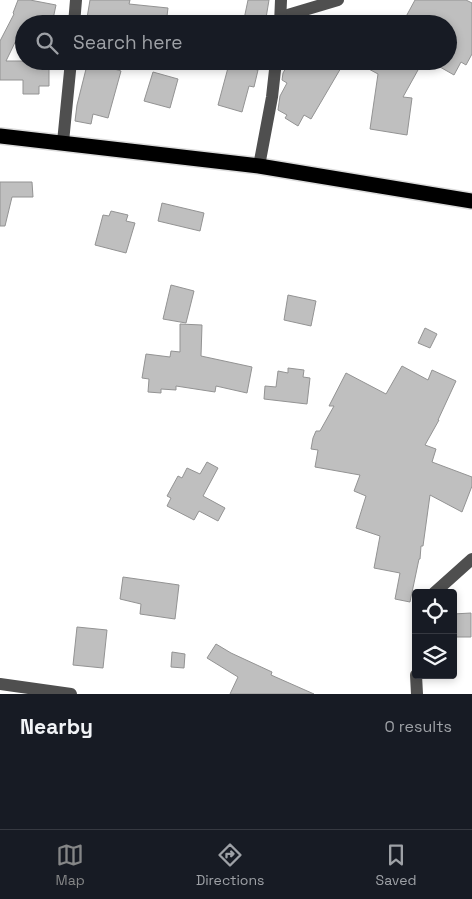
<!DOCTYPE html>
<html lang="en">
<head>
<meta charset="utf-8">
<style>
	:root { --surface:#171b24; --page:#20242c; --text:#f1f3f6; --muted:#9ea1a6; --line:#363941; --accent:#858687 }
	body { margin:0; font-family:"Space Grotesk",sans-serif; background:var(--page); color:var(--text) }
	.controls { position:absolute; right:15px; bottom:15px; display:grid; overflow:hidden; border-radius:5px; box-shadow:0 2px 8px #0003 }
	.controls button { width:45px; height:45px; display:grid; place-items:center; padding:0; border:0; border-bottom:1px solid var(--line); background:var(--surface); color:var(--text); font:25px sans-serif }
	.list { margin:0; padding:0; list-style:none }
	h2 { display:flex; justify-content:space-between; align-items:center; height:65px; margin:0; padding:0 20px; font-size:21px }
	h2 small { font-size:16px; font-weight:400; color:var(--muted) }
	.icon { flex:none; width:28px; height:28px; fill:none; stroke:currentColor; stroke-width:2; stroke-linecap:round; stroke-linejoin:round }
	.map { position:relative; flex:none; width:472px; height:694px; overflow:hidden }
	.search { position:absolute; background:var(--surface); box-shadow:0 2px 8px #0003; left:15px; right:15px; top:15px; height:55px; display:flex; align-items:center; gap:12px; box-sizing:border-box; padding:0 18px; border-radius:28px; color:var(--muted); font-size:19px }
	.sheet { height:135px; background:var(--surface) }
	nav { display:flex; justify-content:space-around; align-items:center; box-sizing:border-box; height:70px; border-top:1px solid var(--line); background:var(--surface); font-size:14px; color:var(--muted) }
	nav a { display:grid; justify-items:center; gap:2px }
	nav .on { color:var(--accent) }
	.map>svg:first-child { display:block }
	.building { fill:#bfbfbf; stroke:#939393 }
	.lines { fill:none; stroke-linecap:round; stroke-linejoin:round }
	.highway-casing { stroke:#dbdbdb; stroke-width:18 }
	.minor { stroke:#4f4f4f; stroke-width:12 }
	.highway { stroke:#000; stroke-width:15 }
</style>
</head>
<body>
<div class="map">
<svg width="472" height="694" viewBox="0 0 472 694">
	<rect width="100%" height="100%" fill="#fff"/>
	<g class="building">
		<polygon points="18,0 30,0 56,5 52,24 24,24 6,61 49,61 49,86 39,86 39,94 23,94 23,80 0,80 0,41 14,14 13,13"/>
		<polygon points="90,0 130,0 129,4 168,8 166,24 86,24"/>
		<polygon points="248,0 269,0 265,24 243,24"/>
		<polygon points="415,0 466,0 472,3 472,54 466,65 461,62 454,75 440,67 443,61 448,61 448,24 402,24"/>
		<polygon points="88,61 102,61 101,65 121,71 108,118 93,114 91,124 75,121 77,105"/>
		<polygon points="290,61 345,61 311,119 304,115 298,126 285,118 287,115 278,110 280,96 287,83 282,80 283,73"/>
		<polygon points="354,61 402,61 418,70 403,97 412,98 407,135 370,129 378,74"/>
		<polygon points="229,64 258,70 254,87 249,86 242,112 218,105"/>
		<polygon points="153,72 178,79 170,108 144,101"/>
		<polygon points="0,182 32,182 33,197 12,197 5,226 0,226"/>
		<polygon points="162,203 204,213 200,231 158,221"/>
		<polygon points="111,211 128,215 126,221 135,223 126,253 95,245 103,215 109,216"/>
		<polygon points="171,285 194,291 186,323 163,319"/>
		<polygon points="288,295 316,301 311,326 284,320"/>
		<polygon points="180,324 202,325 201,356 252,367 247,393 216,386 215,392 176,386 176,390 161,389 161,393 148,392 149,379 142,378 146,354 170,357 171,351 180,352"/>
		<polygon points="425,328 437,334 430,348 418,343"/>
		<polygon points="402,366 428,380 432,370 456,381 438,420 439,420 425,445 436,449 432,462 472,477 472,486 462,512 430,495 423,546 421,546 420,559 419,559 410,602 395,599 400,573 374,568 380,536 356,528 366,496 354,491 360,475 315,467 318,450 311,449 313,438 316,431 320,431 334,406 329,406 346,373 386,394"/>
		<polygon points="288,368 304,370 303,377 310,378 307,404 264,399 265,386 276,387 278,371 288,373"/>
		<polygon points="207,462 218,468 203,496 225,508 218,521 199,511 194,520 167,506 171,498 167,496 178,476 182,478 187,468 200,474"/>
		<polygon points="123,577 179,585 175,619 140,614 141,604 120,599"/>
		<polygon points="471,613 471,637 453,637 453,614"/>
		<polygon points="77,627 107,630 103,668 73,665"/>
		<polygon points="216,644 231,653 272,672 271,675 314,694 230,694 238,677 207,658"/>
		<polygon points="172,652 185,654 184,668 171,667"/>
	</g>
	<g class="lines">
		<defs>
			<polyline id="highway" points="0,136 259,166 472,201"/>
		</defs>
		<use href="#highway" class="highway-casing"/>
		<g class="minor">
			<polyline points="281,17 338,0"/>
			<polyline points="74,24 76,0"/>
			<polyline points="280,24 281,0"/>
			<polyline points="63,142 71,61"/>
			<polyline points="259,166 272,97 276,61"/>
			<polyline points="434,593 472,559"/>
			<polyline points="416,675 417,694"/>
			<polyline points="0,684 71,694"/>
		</g>
		<use href="#highway" class="highway"/>
	</g>
</svg>
<div class="controls">
<button><svg class="icon" aria-label="locate" viewBox="0 0 24 24"><circle cx="12" cy="12" r="6"/><path d="M12 2v4M12 18v4M2 12h4M18 12h4"/></svg></button>
<button><svg class="icon" aria-label="layers" viewBox="0 0 24 24"><path d="M12 4l9 5-9 5-9-5zM3 14l9 5 9-5"/></svg></button>
</div>
<div class="search"><svg class="icon" aria-label="search" viewBox="0 0 24 24"><circle cx="10" cy="10" r="6"/><path d="M15 15l6 6"/></svg>Search here</div>
</div>
<section class="sheet">
<h2>Nearby<small>0 results</small></h2>
<ul class="list">
</ul>
</section>
<nav>
<a class="on"><svg class="icon" aria-label="map" viewBox="0 0 24 24"><path d="M3 6l6-2 6 2 6-2v14l-6 2-6-2-6 2zM9 4v14M15 6v14"/></svg>Map</a>
<a><svg class="icon" aria-label="directions" viewBox="0 0 24 24"><path d="M12 3l9 9-9 9-9-9zM9 14v-3h6M13 9l2 2-2 2"/></svg>Directions</a>
<a><svg class="icon" aria-label="saved" viewBox="0 0 24 24"><path d="M7 4h10v16l-5-4-5 4z"/></svg>Saved</a>
</nav>
</body>
</html>
